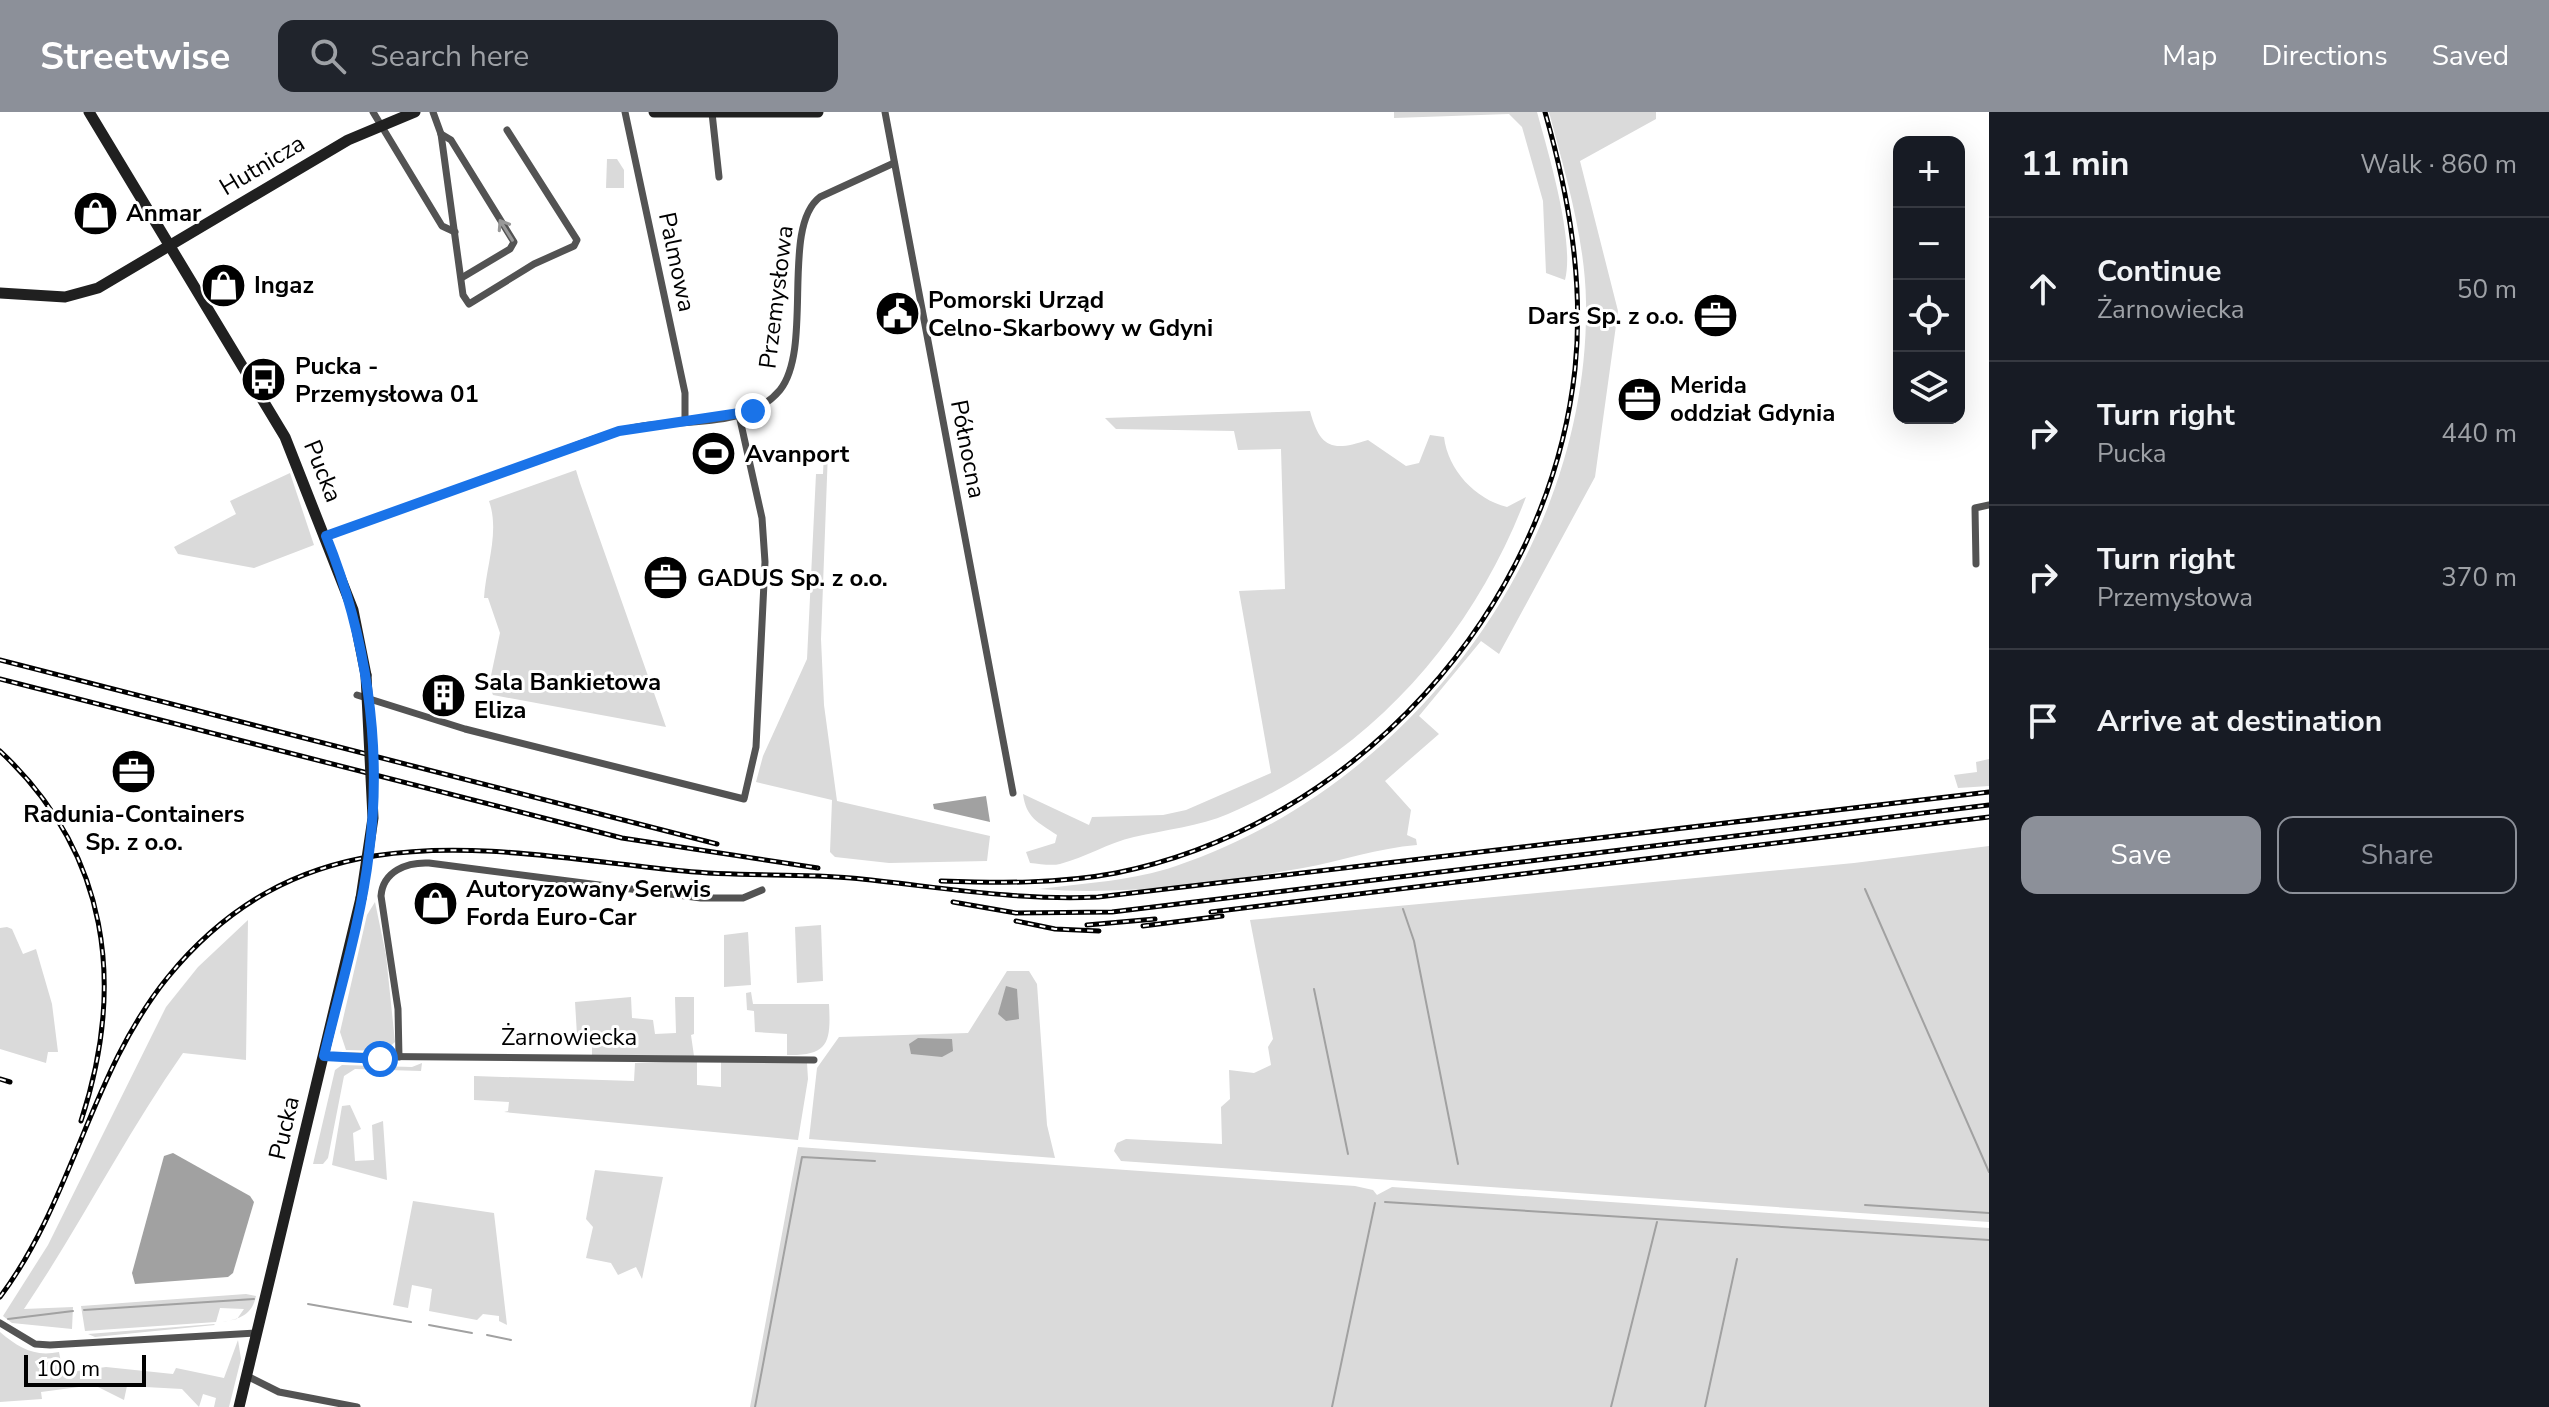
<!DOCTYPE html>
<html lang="en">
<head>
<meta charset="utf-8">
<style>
	:root { --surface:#171b24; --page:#20242c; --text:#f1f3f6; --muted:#9ea1a6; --line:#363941; --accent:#8c9099 }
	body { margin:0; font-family:"Nunito Sans",sans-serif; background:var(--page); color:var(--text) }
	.controls { position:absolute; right:24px; top:24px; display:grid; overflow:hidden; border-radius:16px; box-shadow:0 8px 32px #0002 }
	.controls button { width:72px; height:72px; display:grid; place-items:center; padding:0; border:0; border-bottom:2px solid var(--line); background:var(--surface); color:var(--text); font:40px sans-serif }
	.scale { position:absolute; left:24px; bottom:20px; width:122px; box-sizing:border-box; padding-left:8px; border:4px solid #000; border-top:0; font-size:22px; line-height:28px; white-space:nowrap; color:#000; -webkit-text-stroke:6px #fff; paint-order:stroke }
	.stop { position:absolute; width:24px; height:24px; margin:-18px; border:6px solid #1a73e8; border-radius:50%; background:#fff }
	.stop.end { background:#1a73e8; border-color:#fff; box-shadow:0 2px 8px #0008 }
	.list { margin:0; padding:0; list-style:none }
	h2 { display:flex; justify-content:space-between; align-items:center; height:104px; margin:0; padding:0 32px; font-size:34px }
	h2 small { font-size:26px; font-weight:400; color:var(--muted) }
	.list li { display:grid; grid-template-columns:52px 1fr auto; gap:24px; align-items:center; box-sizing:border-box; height:144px; padding:0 32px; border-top:2px solid var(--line) }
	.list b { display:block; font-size:30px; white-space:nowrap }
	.list p { margin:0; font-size:26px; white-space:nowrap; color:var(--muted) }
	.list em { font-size:26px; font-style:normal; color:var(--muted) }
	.actions { display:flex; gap:16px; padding:24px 32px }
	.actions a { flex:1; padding:18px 0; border:2px solid var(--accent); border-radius:16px; text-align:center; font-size:28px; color:var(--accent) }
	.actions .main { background:var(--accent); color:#fff }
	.icon { flex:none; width:44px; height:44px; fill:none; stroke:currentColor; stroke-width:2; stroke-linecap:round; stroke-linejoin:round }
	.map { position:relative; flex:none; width:1989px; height:1295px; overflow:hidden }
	header { display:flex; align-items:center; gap:48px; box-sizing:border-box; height:112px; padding:0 40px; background:var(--accent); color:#fff }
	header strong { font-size:38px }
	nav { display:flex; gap:44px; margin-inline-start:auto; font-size:28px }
	.search { width:560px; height:72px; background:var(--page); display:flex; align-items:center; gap:20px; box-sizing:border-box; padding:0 28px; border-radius:16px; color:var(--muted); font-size:30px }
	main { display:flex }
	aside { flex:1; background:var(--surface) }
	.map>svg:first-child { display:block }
	.green { fill:#dadada }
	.water { fill:#a1a1a1 }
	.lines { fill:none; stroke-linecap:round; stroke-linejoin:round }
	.stream { stroke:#a1a1a1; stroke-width:2 }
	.street { stroke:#535353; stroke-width:7 }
	.secondary { stroke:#202020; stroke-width:11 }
	.rail-casing { stroke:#000; stroke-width:5 }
	.rail { stroke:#fff; stroke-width:2; stroke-dasharray:6; stroke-linecap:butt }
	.secondary-bridge { stroke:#202020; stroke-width:11 }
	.oneway { stroke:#989898 }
	.route { stroke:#1a73e8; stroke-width:10 }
	.labels { text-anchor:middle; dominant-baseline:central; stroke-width:6; stroke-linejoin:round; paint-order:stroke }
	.street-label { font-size:24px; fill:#000; stroke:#fff }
	.poi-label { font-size:24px; font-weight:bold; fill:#000; stroke:#fff; text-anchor:start }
</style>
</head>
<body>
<header>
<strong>Streetwise</strong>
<div class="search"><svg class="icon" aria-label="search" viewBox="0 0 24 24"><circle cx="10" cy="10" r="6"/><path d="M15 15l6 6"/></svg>Search here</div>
<nav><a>Map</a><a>Directions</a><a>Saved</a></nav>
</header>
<main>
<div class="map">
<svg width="1989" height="1295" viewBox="0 0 1989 1295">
	<rect width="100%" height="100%" fill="#fff"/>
	<g class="green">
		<path d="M1394 0H1537C1548 40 1575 129 1565 168L1546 161 1543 89 1522 15 1509 2 1394 6Z"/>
		<path d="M1549 0H1656V7L1580 49 1618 199 1595 365 1499 542 1481 529 1419 604 1439 622 1385 669 1411 698 1407 723 1416 727 1417 733C1378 736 1341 749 1303 756 1217 771 1126 784 1039 777 1085 771 1132 769 1176 754 1409 676 1590 438 1586 190 1585 126 1565 61 1549 0Z"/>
		<polygon points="607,47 617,47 624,58 624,76 606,76"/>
		<path d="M1310 299C1320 336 1332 340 1368 328L1406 354 1419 351 1430 323 1444 325C1448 358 1475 387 1507 395L1526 385C1472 527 1369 642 1228 702 1200 714 1164 718 1134 725 1108 731 1086 745 1060 752 1052 754 1040 752 1030 751L1026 740 1055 731 1057 723C1038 710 1026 706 1023 682L1089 713 1092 705 1163 703 1186 698 1271 661 1239 479 1285 477 1281 337 1238 338 1234 319 1116 317 1105 306Z"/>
		<polygon points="828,339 821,527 824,593 837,689 990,724 987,749 889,751 835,745 830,740 832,688 756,670 763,644 807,547 816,362 823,362 824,340"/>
		<path d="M576 358 580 371 666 615 493 583 489 573 500 521 488 486H484C486 454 500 420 489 389Z"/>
		<polygon points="290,361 314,433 254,456 178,442 174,435 236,402 230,389"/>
		<polygon points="1989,647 1989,674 1958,676 1954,663 1977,660 1976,650"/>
		<polygon points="1989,734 1989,1110 1121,1049 1114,1039 1117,1031 1126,1027 1222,1032 1221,995 1230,987 1229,958 1254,961 1271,953 1268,935 1273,927 1250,808 1854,751"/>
		<polygon points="375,790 386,843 395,930 385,939 346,938 340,920 367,803"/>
		<path d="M248 808 246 948 183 941C125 1024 80 1114 24 1197L73 1195 72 1217 12 1211 3 1204 48 1133 166 895 198 855Z"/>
		<polygon points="821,813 823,869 797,871 795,815"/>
		<polygon points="7,815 12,817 23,842 36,837 52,892 58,940 48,940 46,951 0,937 0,816"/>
		<polygon points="748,820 751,873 724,875 724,823"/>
		<polygon points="1007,859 1029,859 1037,872 1047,1013 1055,1046 809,1027 817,956 839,925 968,921"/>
		<path d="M751 880 753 892H829C831 930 829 944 787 943V922L755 920 754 899 747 898 746 881Z"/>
		<polygon points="631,885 632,906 653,908 655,922 676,921 675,885 694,885 694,922 691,923 694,944 592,943 592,924 577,923 575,890"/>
		<polygon points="697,949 697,973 721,975 721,949 807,951 808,967 798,1028 504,1000 508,999 509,990 474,988 474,964 634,969 635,951"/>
		<polygon points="422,951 421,959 355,957 344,964 328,1046 323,1052 313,1052 335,958 342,953 412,955"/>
		<polygon points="350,993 361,1017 353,1021 355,1049 374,1048 372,1013 383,1009 387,1068 332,1053 342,994"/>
		<polygon points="798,1035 1355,1074 1373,1078 1377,1083 1392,1075 1989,1116 1989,1295 750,1295"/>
		<polygon points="595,1058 663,1065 642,1167 636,1155 618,1163 611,1151 586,1146 593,1115 586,1107"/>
		<polygon points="413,1089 494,1101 507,1213 499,1209 499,1204 483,1202 477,1208 429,1199 432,1177 412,1173 408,1196 393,1193"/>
		<path d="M246 1182 256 1184C252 1203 240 1207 222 1210L237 1207 244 1197 220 1196 216 1210 85 1219 81 1194Z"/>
		<polygon points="215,1213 95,1225 88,1222 214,1212"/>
		<path d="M0 1220C19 1236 34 1245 59 1240L63 1261 106 1255 173 1262 176 1256 224 1266 238 1228 241 1247 229 1295H214L216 1286 203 1282 199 1295 182 1277 127 1274 124 1288 94 1273 41 1280 42 1287 0 1290Z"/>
	</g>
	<g class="water">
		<polygon points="986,684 990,710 934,697 933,692"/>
		<polygon points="1006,874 1017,877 1019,907 1006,909 998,902"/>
		<polygon points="918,926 952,927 953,939 942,945 911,942 909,932"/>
		<polygon points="173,1041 250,1084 254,1090 233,1161 228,1165 135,1172 132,1161 164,1044"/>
	</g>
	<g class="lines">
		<g class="stream">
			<polyline points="1865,777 1989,1060"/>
			<polyline points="1403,797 1414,829 1458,1052"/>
			<polyline points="1314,877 1348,1042"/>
			<polyline points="1385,1090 1989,1128"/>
			<polyline points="1865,1093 1989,1101"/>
			<polyline points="308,1192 411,1210"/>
			<polyline points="84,1198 254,1187"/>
			<polyline points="8,1207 73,1199"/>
			<polyline points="429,1213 472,1221"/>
			<polyline points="487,1223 511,1228"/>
			<polyline points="755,1295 802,1045 875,1049"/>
			<polyline points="1332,1295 1375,1091"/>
			<polyline points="1611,1295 1657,1110"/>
			<polyline points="1705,1295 1737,1147"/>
		</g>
		<g class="street">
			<polyline points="373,0 442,114 455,120"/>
			<polyline points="433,0 441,22 463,183 469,192 534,152 574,134 577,128 507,18"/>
			<polyline points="625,0 685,281 685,309"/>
			<polyline points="885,0 1013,681"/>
			<polyline points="712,1 719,65"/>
			<polyline points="441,22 451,28 514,130 510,137 463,165"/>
			<path d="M326 424C393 399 460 376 527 352 563 339 600 322 637 315 682 307 748 317 780 278 814 235 780 115 820 85L894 51"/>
			<polyline points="1976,452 1975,396 1989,393"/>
			<polyline points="357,583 465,617 744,687 756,635 765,450 762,406 739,303"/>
			<polyline points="324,944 814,948"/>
			<path d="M399 945 398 897 381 784C383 759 407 750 429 751L701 786H743L762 778"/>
			<polyline points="0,1211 35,1232 50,1233 258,1221"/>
			<polyline points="247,1264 279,1280 357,1295"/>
		</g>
		<g class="secondary">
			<polyline points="89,0 285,325 353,498 366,563"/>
			<polyline points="654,0 818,0"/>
			<polyline points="0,181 65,185 98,176 348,28 415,0"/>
			<polyline points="239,1295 361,786"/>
		</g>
		<defs>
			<g id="rail">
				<polyline points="0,548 717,732"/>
				<polyline points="0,567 622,726 818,756"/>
				<path d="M0 639C109 741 126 872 81 1009"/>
				<path d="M941 769C1000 771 1058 772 1116 761 1354 713 1549 499 1575 257 1584 170 1569 84 1545 0"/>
				<polyline points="953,790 1016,801 1112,800 1989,693"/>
				<polyline points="1211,800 1989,705"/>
				<polyline points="1016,809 1055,817 1099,819"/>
				<polyline points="1087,813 1155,807"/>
				<polyline points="1143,814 1222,804"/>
				<polyline points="0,967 10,970"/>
				<path d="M0 1185C73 1088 91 959 168 865 310 692 492 740 684 759 740 765 796 761 851 766 934 774 1014 789 1098 785L1989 680"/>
			</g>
		</defs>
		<use href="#rail" class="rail-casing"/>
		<use href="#rail" class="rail"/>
		<polyline class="secondary-bridge" points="361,786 373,706 366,563"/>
	</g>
	<defs><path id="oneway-shaft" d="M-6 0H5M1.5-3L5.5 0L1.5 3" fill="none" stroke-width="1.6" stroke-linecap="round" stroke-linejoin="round" transform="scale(2)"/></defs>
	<use class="oneway" href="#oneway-shaft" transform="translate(506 118) rotate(-122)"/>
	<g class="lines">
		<path class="route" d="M380 947 324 944C340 877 361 809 369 741 383 634 366 523 326 424L619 319 753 299"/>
	</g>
	<defs>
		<symbol id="shop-disc" viewBox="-11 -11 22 22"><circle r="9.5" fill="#000" stroke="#fff"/><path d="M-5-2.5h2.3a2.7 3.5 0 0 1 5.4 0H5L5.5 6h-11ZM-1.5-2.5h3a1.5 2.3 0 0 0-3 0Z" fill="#fff"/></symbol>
		<symbol id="civic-disc" viewBox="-11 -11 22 22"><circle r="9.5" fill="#000" stroke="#fff"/><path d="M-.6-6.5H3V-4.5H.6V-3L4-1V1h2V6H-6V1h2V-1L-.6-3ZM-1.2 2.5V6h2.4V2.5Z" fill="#fff"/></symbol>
		<symbol id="office-disc" viewBox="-11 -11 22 22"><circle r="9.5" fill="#000" stroke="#fff"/><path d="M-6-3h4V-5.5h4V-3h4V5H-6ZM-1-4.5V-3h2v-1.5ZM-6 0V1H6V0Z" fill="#fff"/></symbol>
		<symbol id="bus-disc" viewBox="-11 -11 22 22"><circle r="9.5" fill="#000" stroke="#fff"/><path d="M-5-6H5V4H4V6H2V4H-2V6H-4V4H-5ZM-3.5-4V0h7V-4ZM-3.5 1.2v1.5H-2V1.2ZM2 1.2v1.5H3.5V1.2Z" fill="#fff"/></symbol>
		<symbol id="stadium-disc" viewBox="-11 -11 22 22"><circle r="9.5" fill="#000" stroke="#fff"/><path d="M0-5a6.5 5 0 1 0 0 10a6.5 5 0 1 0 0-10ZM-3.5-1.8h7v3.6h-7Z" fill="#fff"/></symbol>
		<symbol id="building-disc" viewBox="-11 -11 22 22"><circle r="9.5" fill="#000" stroke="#fff"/><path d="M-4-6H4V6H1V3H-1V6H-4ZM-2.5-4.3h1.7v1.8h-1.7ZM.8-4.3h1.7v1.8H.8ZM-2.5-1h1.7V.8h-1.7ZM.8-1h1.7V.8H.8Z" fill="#fff"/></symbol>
	</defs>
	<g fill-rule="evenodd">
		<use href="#shop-disc" x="70" y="76" width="51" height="51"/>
		<use href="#shop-disc" x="198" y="148" width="51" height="51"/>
		<use href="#civic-disc" x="872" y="176" width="51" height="51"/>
		<use href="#office-disc" x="1690" y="178" width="51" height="51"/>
		<use href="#bus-disc" x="238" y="242" width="51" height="51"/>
		<use href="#office-disc" x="1614" y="262" width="51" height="51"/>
		<use href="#stadium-disc" x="688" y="316" width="51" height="51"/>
		<use href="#office-disc" x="640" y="440" width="51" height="51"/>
		<use href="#building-disc" x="418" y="558" width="51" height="51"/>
		<use href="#office-disc" x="108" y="634" width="51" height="51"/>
		<use href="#shop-disc" x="410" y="766" width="51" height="51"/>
	</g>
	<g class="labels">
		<g class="street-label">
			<text transform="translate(262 53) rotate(-31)">Hutnicza</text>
			<text transform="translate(677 150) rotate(78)">Palmowa</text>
			<text transform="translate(776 185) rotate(-83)">Przemysłowa</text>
			<text transform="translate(968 337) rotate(79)">Północna</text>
			<text transform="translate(323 359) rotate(68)">Pucka</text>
			<text x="569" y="925">Żarnowiecka</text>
			<text transform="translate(284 1016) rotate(-77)">Pucka</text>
		</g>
		<g class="poi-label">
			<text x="126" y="101">Anmar</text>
			<text x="254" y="173">Ingaz</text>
			<text x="928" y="188">Pomorski Urząd<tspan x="928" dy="28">Celno-Skarbowy w Gdyni</tspan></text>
			<text x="1684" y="204" text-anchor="end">Dars Sp. z o.o.</text>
			<text x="295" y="254">Pucka -<tspan x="295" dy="28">Przemysłowa 01</tspan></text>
			<text x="1670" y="273">Merida<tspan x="1670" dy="28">oddział Gdynia</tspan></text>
			<text x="745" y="342">Avanport</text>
			<text x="697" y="466">GADUS Sp. z o.o.</text>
			<text x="474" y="570">Sala Bankietowa<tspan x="474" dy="28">Eliza</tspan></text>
			<text x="134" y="702" text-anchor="middle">Radunia-Containers<tspan x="134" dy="28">Sp. z o.o.</tspan></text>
			<text x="466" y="777">Autoryzowany Serwis<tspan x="466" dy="28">Forda Euro-Car</tspan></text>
		</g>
	</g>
</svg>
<div class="controls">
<button>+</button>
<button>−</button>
<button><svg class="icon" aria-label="locate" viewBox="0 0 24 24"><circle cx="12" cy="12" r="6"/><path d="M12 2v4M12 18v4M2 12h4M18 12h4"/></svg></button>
<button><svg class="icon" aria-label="layers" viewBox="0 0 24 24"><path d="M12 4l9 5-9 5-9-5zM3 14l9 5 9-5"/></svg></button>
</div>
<div class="scale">100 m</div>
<div class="stop" style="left:380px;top:947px"></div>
<div class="stop end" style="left:753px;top:299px"></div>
</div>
<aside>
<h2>11 min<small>Walk · 860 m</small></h2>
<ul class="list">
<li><svg class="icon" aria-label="ahead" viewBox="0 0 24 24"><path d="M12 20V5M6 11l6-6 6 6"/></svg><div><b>Continue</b><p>Żarnowiecka</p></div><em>50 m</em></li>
<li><svg class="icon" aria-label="right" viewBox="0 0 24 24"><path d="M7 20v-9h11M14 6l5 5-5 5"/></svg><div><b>Turn right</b><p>Pucka</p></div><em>440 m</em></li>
<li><svg class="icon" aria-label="right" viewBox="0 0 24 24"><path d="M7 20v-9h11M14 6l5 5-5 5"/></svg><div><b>Turn right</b><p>Przemysłowa</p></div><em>370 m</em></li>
<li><svg class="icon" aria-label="arrive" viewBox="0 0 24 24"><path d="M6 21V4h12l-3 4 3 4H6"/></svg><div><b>Arrive at destination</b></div></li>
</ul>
<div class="actions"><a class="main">Save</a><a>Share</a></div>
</aside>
</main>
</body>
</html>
